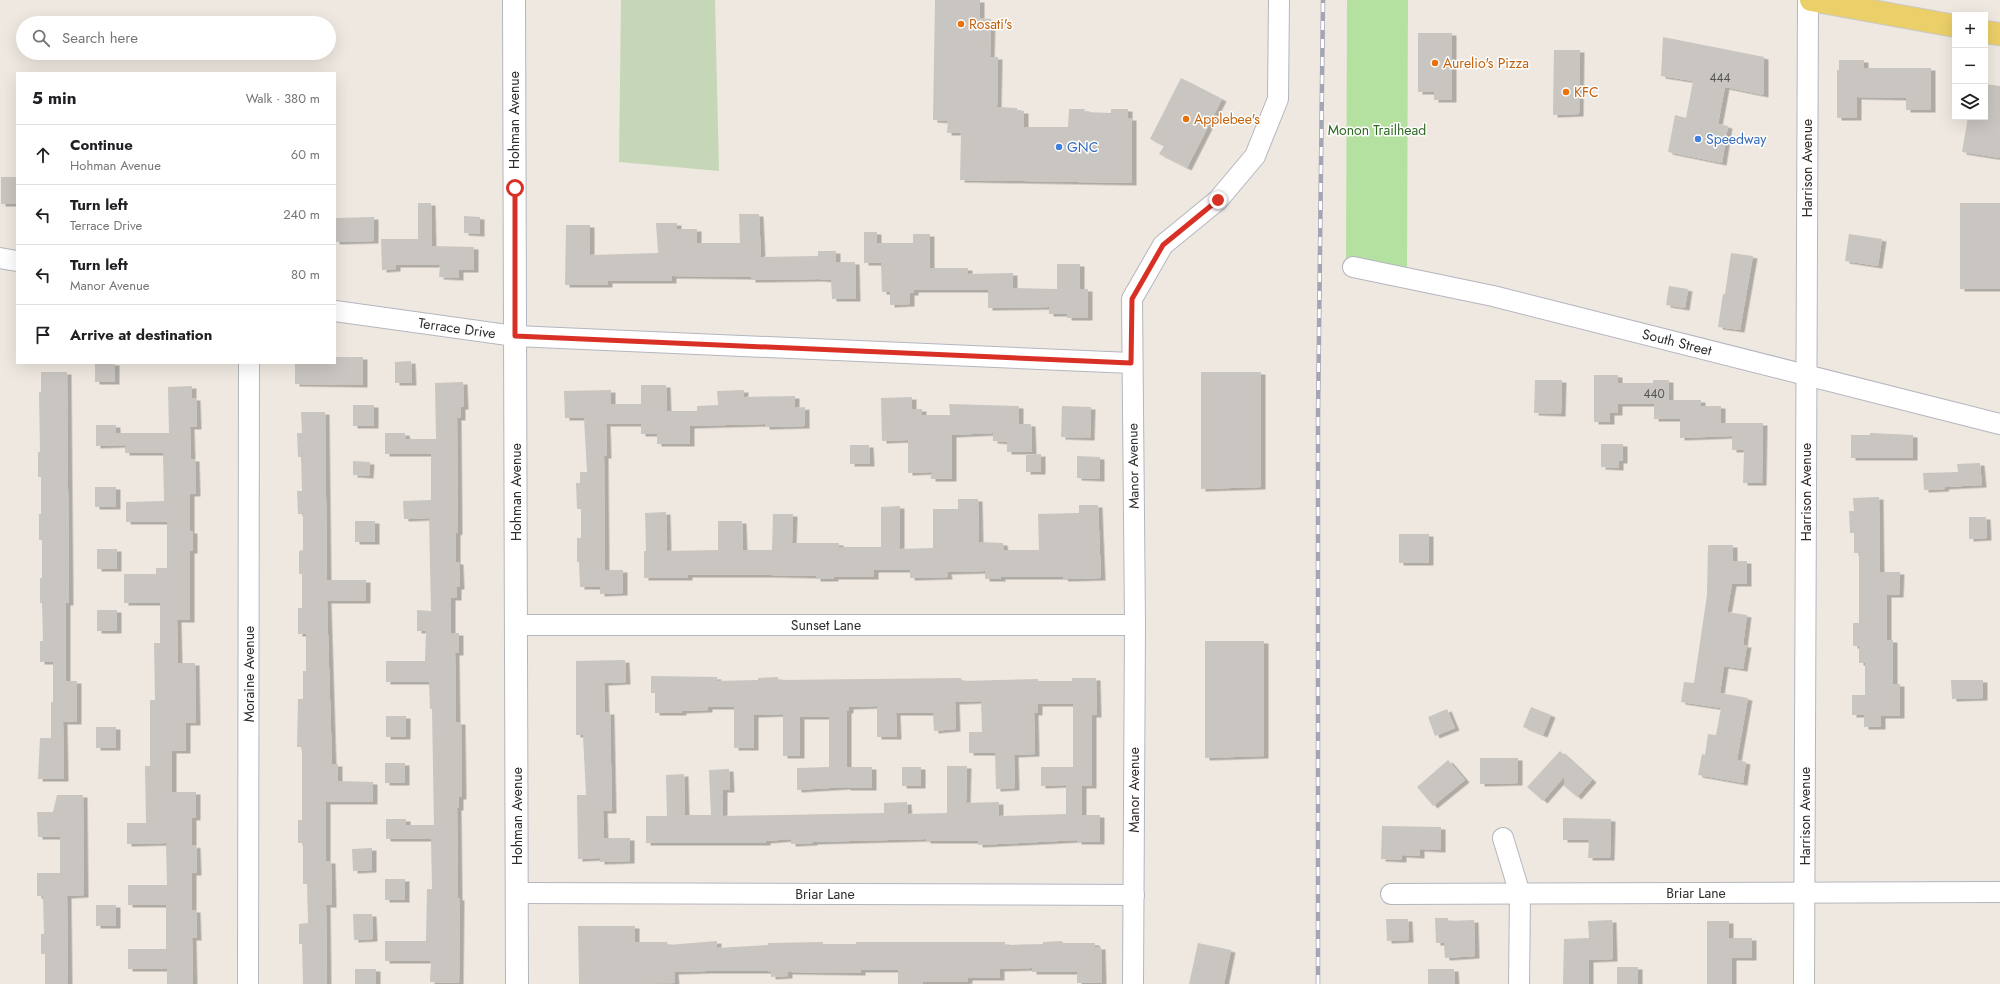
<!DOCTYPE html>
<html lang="en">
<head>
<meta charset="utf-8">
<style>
	:root { --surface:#fff; --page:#f6f6f6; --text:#202124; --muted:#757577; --line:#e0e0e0 }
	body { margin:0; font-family:Jost,sans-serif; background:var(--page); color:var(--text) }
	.controls { position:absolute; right:12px; top:12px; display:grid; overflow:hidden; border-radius:0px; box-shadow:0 4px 16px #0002 }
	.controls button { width:36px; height:36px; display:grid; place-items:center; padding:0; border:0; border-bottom:1px solid var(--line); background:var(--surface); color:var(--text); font:20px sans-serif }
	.stop { position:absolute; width:12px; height:12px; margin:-9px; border:3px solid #d93025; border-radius:50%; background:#fff }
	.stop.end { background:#d93025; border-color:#fff; box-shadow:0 1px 4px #0008 }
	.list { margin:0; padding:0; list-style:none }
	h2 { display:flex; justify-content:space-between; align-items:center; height:52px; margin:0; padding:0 16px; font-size:17px }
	h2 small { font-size:13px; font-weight:400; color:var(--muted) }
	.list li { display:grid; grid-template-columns:26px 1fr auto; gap:12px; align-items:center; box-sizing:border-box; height:60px; padding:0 16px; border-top:1px solid var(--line) }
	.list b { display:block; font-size:15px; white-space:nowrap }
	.list p { margin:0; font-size:13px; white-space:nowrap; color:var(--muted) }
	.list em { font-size:13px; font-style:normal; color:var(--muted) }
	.icon { flex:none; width:22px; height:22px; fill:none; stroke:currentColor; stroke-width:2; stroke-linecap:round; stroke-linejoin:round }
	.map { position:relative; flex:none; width:2000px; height:984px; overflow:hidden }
	.search { position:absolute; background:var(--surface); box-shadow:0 4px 16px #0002; left:16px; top:16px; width:320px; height:44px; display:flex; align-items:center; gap:10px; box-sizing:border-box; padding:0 14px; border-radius:22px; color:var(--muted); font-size:15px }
	.panel { position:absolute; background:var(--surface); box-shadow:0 4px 16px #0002; left:16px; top:72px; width:320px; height:292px; border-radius:0px }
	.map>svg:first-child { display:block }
	.green { fill:#b5e1a0 }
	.cemetery { fill:#c6d7b8 }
	.building { fill:#c9c5c0; filter:url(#shadow) }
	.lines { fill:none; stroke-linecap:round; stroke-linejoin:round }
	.minor-casing { stroke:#b4b6bf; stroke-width:22 }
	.tertiary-casing { stroke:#b4b6bf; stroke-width:24 }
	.primary-casing { stroke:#c8c8c8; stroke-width:24 }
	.minor { stroke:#fff; stroke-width:20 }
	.tertiary { stroke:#fff; stroke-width:22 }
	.primary { stroke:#ebcf68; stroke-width:22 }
	.rail-casing { stroke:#a3a5b6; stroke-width:4.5 }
	.rail { stroke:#fff; stroke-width:3; stroke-dasharray:9; stroke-linecap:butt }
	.route { stroke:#d93025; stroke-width:5 }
	.food-dot { fill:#e8710a; stroke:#fff; stroke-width:1.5 }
	.shop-dot { fill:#3f7fe0; stroke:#fff; stroke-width:1.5 }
	.labels { text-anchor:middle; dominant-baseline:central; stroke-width:3; stroke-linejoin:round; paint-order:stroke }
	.number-label { font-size:12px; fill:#545352 }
	.food-label { font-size:14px; fill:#c56008; stroke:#fff; text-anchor:start }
	.street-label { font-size:14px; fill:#2d2d2d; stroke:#fff }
	.park-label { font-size:14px; fill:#2c681f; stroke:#fff }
	.shop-label { font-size:14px; fill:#366cbe; stroke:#fff; text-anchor:start }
</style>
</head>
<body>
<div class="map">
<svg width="2000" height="984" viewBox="0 0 2000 984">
	<defs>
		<filter id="shadow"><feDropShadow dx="4.5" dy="2.5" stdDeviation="0" flood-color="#0004"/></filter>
	</defs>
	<rect width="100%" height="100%" fill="#eee8e0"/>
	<polygon class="green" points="1347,0 1408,0 1407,275 1346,261"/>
	<polygon class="cemetery" points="621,0 715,0 719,171 619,162"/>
	<g class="building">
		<polygon points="935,0 980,0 980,18 991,19 990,57 998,57 997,107 1017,108 1017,111 1024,111 1024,127 1068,127 1069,109 1085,109 1084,112 1111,113 1111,109 1128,109 1128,118 1132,118 1132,183 960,180 961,133 947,133 948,121 933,120"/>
		<polygon points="1418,33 1452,33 1452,100 1434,100 1434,92 1418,92"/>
		<polygon points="1663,37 1764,57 1764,95 1725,87 1718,124 1728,126 1722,163 1668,152 1675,115 1686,118 1693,81 1661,76"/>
		<polygon points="1554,50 1580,50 1579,114 1553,115"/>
		<polygon points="1839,60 1864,60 1864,68 1931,68 1931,110 1906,110 1906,98 1857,97 1857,118 1837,118 1837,70 1839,70"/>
		<polygon points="1181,78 1222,99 1187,168 1159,154 1164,146 1150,139"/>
		<polygon points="1985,84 2000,86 2000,158 1962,152 1968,117 1985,117"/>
		<rect x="1" y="177" width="16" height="27"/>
		<polygon points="418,203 431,203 432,246 474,247 474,270 459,270 459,278 439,277 440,265 396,265 396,269 382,270 381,239 418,239"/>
		<rect x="1960" y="203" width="40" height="86"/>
		<polygon points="739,214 759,214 761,257 818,256 818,251 836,251 836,262 855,262 856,299 832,299 831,280 818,279 751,280 751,277 672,276 672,281 608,281 608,285 565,285 566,225 590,225 590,255 658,253 656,223 677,223 677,229 697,229 697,243 740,243"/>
		<polygon points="464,216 480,217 480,234 464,233"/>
		<polygon points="374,217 374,241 335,242 335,218"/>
		<polygon points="864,232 877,232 877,243 913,243 913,234 930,234 930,268 968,268 968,274 1013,273 1013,288 1057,289 1057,264 1080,264 1080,289 1088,289 1088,318 1067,318 1067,314 1049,314 1049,307 988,308 988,290 914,290 914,293 910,293 910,304 890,305 890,292 882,292 881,263 864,263"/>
		<polygon points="1849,234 1882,239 1878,266 1845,261"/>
		<polygon points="1731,253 1753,256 1740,330 1718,327 1723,294 1725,294"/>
		<polygon points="1669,286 1688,289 1685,308 1666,305"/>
		<polygon points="335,357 363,357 363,385 295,384 295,363 335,363"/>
		<polygon points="411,361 412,383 395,383 395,362"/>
		<rect x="95" y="363" width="20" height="19"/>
		<polygon points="41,372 67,372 69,603 66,603 66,681 77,681 77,722 63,722 64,779 38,779 40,738 51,738 51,702 53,702 53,662 40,662 40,641 43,641 42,603 40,603 40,578 42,578 42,540 39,540 39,514 41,514 41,477 38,477 38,452 40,452 39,392 41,392"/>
		<polygon points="1201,372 1261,372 1261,487 1201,489"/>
		<polygon points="1594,375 1618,375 1618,383 1653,383 1653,380 1669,380 1669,400 1701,400 1701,406 1721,406 1721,423 1763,423 1762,483 1743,483 1744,450 1732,450 1732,436 1680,438 1680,419 1654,419 1654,404 1618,404 1618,413 1610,413 1610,422 1594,422"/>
		<polygon points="1535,380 1562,380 1561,414 1534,413"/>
		<polygon points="463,382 464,407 461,407 461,418 457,418 458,532 456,533 456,562 459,562 460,587 457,587 457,598 451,598 451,633 459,633 459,653 455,653 456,722 461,722 462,797 459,797 459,808 457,808 458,898 460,898 459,983 430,982 431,961 385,961 385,941 426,941 427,889 432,889 431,839 386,839 386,819 406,819 406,825 434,825 432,709 430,709 429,682 386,682 386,661 425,661 426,631 417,631 417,610 431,611 429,518 404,519 403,501 431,500 431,454 385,454 385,433 405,433 406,439 436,439 435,383"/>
		<polygon points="641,385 666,385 667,411 697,411 697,406 718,405 717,391 744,390 744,397 795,396 795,408 805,407 805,426 765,427 765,424 690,426 690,444 657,444 657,434 641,434 641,424 606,424 607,456 604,456 605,570 623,570 623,593 600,594 600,587 580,587 579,562 577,562 577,538 581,538 581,509 577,509 576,483 580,483 580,472 587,472 584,418 565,418 564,391 611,390 611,404 641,404"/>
		<polygon points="192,386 192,398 196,398 197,427 190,427 191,459 195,459 196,494 190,494 190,531 193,531 193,551 190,551 190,620 177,620 178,663 195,663 196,723 186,723 186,751 172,751 172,792 196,792 196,818 192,818 192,846 196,845 197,873 192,873 192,910 196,910 197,938 192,938 193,984 167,984 167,969 128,969 128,949 166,949 166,905 128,905 128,885 167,885 166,843 127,844 127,823 146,823 145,766 150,766 150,700 155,700 154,643 160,643 160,603 124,603 124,574 156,574 156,568 167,568 167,522 126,522 126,502 164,501 163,453 125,453 125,445 96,446 96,425 116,425 116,433 169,433 168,387"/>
		<polygon points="912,397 912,409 922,409 922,415 950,415 949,404 1019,406 1019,424 1031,424 1032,452 1007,452 1007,442 993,441 993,433 952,435 952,479 931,479 931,472 908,473 908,440 882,441 881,398"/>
		<rect x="353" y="405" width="21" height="21"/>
		<polygon points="1062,406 1091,407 1090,438 1061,437"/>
		<polygon points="301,412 325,412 327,580 366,580 366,601 327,601 332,764 338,764 338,781 373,782 373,802 326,802 326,861 331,861 332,905 326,905 327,984 303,984 302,944 299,944 299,924 308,923 307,884 303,884 303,843 298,843 298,820 302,820 302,747 297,747 298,699 303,699 303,671 306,671 306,634 298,634 298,608 302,608 302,574 299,574 299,551 303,550 303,514 298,514 297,491 302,491 301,457 298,457 297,433 302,433"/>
		<polygon points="1870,433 1913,435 1913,458 1851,458 1851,435 1870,435"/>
		<polygon points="1601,444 1623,444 1623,461 1619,461 1619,468 1601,467"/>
		<polygon points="850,445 869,445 870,464 850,464"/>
		<polygon points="1041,454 1041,472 1026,472 1026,455"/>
		<polygon points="1077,456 1100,457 1100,479 1077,478"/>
		<polygon points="353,461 370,462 369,476 353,475"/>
		<polygon points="1980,463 1982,485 1944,487 1945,489 1924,490 1923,473 1958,472 1957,464"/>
		<rect x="95" y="487" width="21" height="20"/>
		<polygon points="1879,497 1880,572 1900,572 1899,595 1887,595 1887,640 1893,640 1893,684 1900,684 1900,716 1881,716 1881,727 1864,727 1864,715 1852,715 1852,695 1865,695 1865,663 1859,663 1859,646 1853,646 1853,623 1859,623 1859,553 1854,553 1854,533 1850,533 1849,511 1854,511 1853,498"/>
		<polygon points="958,499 978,499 979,542 1003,543 1004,550 1039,550 1038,514 1079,513 1079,505 1098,505 1101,578 1064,579 1063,577 1001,577 1001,579 985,579 985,571 947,572 948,577 910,578 910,570 874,570 874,577 834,577 834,579 816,579 816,576 770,575 688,575 688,578 644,578 644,551 646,551 645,513 666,512 667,551 718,550 718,521 742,521 743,550 772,550 773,514 793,514 792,543 839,543 839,547 881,547 881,507 900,506 900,549 933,548 933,509 958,509"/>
		<polygon points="1969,517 1986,517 1987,538 1969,539"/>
		<rect x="355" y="521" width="20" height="21"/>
		<rect x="1399" y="534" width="30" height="29"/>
		<polygon points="1708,545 1733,545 1733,561 1747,561 1747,584 1732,584 1727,612 1747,615 1743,645 1747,645 1743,669 1724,666 1720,693 1748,698 1737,760 1746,762 1743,783 1698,775 1702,754 1705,755 1708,734 1716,735 1721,708 1681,702 1684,682 1694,683 1707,595"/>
		<rect x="97" y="549" width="20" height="20"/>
		<rect x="97" y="610" width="20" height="21"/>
		<polygon points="1205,641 1264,641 1264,756 1205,758"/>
		<polygon points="625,660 626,682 604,683 605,712 610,712 612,811 603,811 604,838 630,838 630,861 600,862 600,858 578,859 577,795 586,795 583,735 576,735 576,661"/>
		<polygon points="651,676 717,677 717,681 758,680 758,678 778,677 778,680 961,678 962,681 1038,679 1038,681 1072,681 1072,678 1096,678 1097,715 1092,715 1092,786 1082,786 1082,815 1100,815 1100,842 1077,842 1077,840 978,845 978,841 926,841 926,839 813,842 813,843 791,844 791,839 766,841 766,843 646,843 646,816 667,816 666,775 684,774 685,815 711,815 709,770 729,769 730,790 723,790 723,816 884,813 884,803 907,802 908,814 947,813 947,766 967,766 966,803 999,802 999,816 1066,814 1066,785 1041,786 1041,767 1073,767 1073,704 1038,704 1038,713 1034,713 1035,754 1014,755 1015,788 996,789 995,753 969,753 969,732 982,732 981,701 955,702 956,729 934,731 933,713 896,713 897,737 877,737 877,706 849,707 849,711 847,711 847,767 872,767 872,788 846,788 846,787 797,790 797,768 829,767 829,717 800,717 800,756 783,756 783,714 754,715 754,748 734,748 734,707 708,707 708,710 682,711 682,713 655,713 655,693 651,693"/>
		<polygon points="1951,680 1983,680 1983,698 1952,699"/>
		<polygon points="1531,707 1551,715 1543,735 1523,727"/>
		<polygon points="1447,709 1455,728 1435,736 1428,717"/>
		<rect x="386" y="716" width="20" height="21"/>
		<rect x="96" y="727" width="20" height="21"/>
		<polygon points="1560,751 1592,780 1577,797 1564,786 1564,777 1543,801 1527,787"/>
		<polygon points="1480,758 1518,758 1518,783 1480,784"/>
		<polygon points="1448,760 1465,780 1433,806 1417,787"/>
		<rect x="385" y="763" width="20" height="20"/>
		<rect x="902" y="767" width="19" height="19"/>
		<polygon points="57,795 83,795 84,895 67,896 68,984 45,984 45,954 41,954 41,934 44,934 43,896 37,896 37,873 60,873 60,837 38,837 37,812 53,812"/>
		<polygon points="1563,818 1611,819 1610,858 1588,858 1589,840 1563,840"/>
		<polygon points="1382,826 1441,827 1441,850 1420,849 1420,856 1402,855 1402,860 1381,859"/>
		<polygon points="372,848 372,870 353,871 352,849"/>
		<rect x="385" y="879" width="20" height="21"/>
		<rect x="96" y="905" width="20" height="21"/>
		<polygon points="353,914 372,914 373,939 354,940"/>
		<polygon points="1435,918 1448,918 1448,921 1474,920 1475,956 1445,958 1444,943 1436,943"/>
		<polygon points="1386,919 1408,919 1409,940 1387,941"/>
		<polygon points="1612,920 1613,959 1589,960 1589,984 1563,984 1564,939 1589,938 1588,921"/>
		<polygon points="1707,921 1729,921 1729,938 1752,938 1752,958 1732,958 1732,984 1707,984"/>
		<polygon points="578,926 635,926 635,942 667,942 668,945 717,941 717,948 768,945 768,943 823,942 823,944 856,944 856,942 1005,942 1005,945 1043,944 1043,942 1062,941 1063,943 1095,943 1095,947 1101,947 1102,983 1077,983 1077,972 1032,972 1032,968 1000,969 1000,978 968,978 968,981 965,982 923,982 923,984 898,984 898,970 861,970 861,973 790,972 788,972 788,976 771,977 771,972 768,971 706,971 674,972 675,983 579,984"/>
		<polygon points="1198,943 1231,950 1224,984 1189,984"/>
		<rect x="1617" y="967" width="21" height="17"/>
		<rect x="355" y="969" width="21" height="15"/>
		<polygon points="1428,969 1454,969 1455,984 1428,984"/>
	</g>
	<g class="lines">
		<defs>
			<g id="minor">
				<polyline points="0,258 17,261"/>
				<polyline points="1353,267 1493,296 2000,424"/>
				<polyline points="335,311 515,336 1131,363"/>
				<polyline points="516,625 1135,625"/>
				<polyline points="1503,838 1520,894 1519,984"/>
				<polyline points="517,893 1134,895"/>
				<polyline points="1391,894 2000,892"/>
				<polyline points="248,984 249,363"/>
				<polyline points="1133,984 1135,625 1132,299 1163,245 1218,200 1255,156 1278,99 1279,0"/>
				<polyline points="1804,984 1808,0"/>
			</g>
			<polyline id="tertiary" points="514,0 517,984"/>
			<g id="primary">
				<polyline points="1811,0 1955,26"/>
				<polyline points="1985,32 2000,34"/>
			</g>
		</defs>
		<use href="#minor" class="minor-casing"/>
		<use href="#tertiary" class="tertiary-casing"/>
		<use href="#primary" class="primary-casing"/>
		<use href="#minor" class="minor"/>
		<use href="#tertiary" class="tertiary"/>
		<use href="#primary" class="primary"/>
		<defs>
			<polyline id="rail" points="1318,984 1318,416 1323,0"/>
		</defs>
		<use href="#rail" class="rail-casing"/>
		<use href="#rail" class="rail"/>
	</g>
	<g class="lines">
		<polyline class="route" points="515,188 515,336 1131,363 1132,299 1163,245 1218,200"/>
	</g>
	<g class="food-dot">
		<circle cx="961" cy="24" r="4"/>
		<circle cx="1435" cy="63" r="4"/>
		<circle cx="1566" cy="92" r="4"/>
		<circle cx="1186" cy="119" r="4"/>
	</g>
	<g class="shop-dot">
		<circle cx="1698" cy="139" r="4"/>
		<circle cx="1059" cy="147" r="4"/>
	</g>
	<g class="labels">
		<g class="number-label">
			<text x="1720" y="78">444</text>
			<text x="1654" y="394">440</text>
		</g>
		<g class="food-label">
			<text x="969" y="24">Rosati's</text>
			<text x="1443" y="63">Aurelio's Pizza</text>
			<text x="1574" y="92">KFC</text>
			<text x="1194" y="119">Applebee's</text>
		</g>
		<g class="street-label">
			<text transform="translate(514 120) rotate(-90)">Hohman Avenue</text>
			<text transform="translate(1807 168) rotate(-90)">Harrison Avenue</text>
			<text transform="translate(457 328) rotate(8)">Terrace Drive</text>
			<text transform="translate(1677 342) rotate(14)">South Street</text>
			<text transform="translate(1133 466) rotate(-91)">Manor Avenue</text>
			<text transform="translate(516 492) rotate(-90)">Hohman Avenue</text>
			<text transform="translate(1806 492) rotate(-90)">Harrison Avenue</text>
			<text x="826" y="625">Sunset Lane</text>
			<text transform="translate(249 674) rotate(-90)">Moraine Avenue</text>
			<text transform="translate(1134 790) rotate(-90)">Manor Avenue</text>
			<text transform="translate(517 816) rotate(-90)">Hohman Avenue</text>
			<text transform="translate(1805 816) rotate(-90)">Harrison Avenue</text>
			<text x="1696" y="893">Briar Lane</text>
			<text x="825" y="894">Briar Lane</text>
		</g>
		<g class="park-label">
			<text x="1377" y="130">Monon Trailhead</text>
		</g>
		<g class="shop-label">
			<text x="1706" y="139">Speedway</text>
			<text x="1067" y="147">GNC</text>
		</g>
	</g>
</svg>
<div class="controls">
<button>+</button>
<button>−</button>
<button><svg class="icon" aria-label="layers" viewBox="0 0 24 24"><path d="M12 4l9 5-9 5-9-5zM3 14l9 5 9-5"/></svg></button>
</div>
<div class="stop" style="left:515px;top:188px"></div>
<div class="stop end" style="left:1218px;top:200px"></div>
<div class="search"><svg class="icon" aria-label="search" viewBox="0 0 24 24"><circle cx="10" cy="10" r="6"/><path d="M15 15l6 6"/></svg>Search here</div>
<section class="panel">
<h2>5 min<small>Walk · 380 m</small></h2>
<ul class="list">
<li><svg class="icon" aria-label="ahead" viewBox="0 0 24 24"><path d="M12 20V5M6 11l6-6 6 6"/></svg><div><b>Continue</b><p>Hohman Avenue</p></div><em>60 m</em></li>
<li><svg class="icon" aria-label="left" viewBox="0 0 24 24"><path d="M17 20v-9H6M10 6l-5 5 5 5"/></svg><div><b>Turn left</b><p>Terrace Drive</p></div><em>240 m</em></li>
<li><svg class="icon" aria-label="left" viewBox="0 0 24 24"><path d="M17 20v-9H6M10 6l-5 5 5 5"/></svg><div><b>Turn left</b><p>Manor Avenue</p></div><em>80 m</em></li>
<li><svg class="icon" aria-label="arrive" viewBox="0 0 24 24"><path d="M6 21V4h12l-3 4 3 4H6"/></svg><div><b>Arrive at destination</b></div></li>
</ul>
</section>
</div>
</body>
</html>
